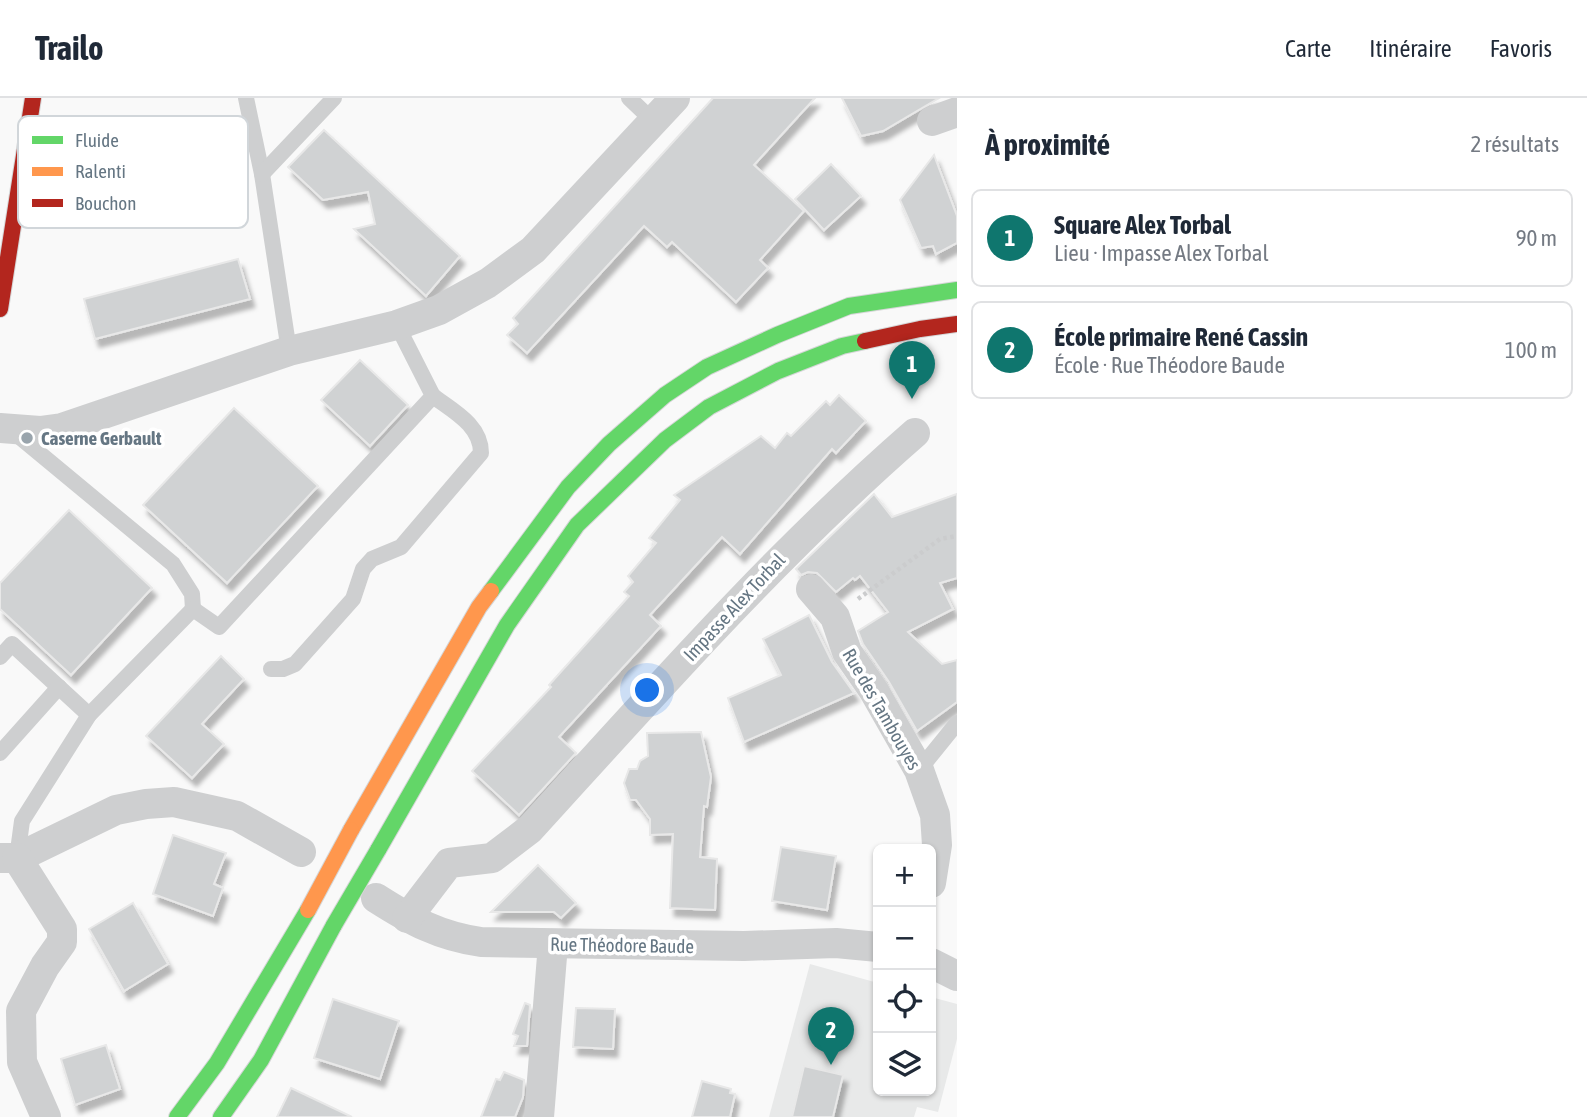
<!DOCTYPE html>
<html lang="fr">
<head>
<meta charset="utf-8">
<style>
	:root { --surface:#fff; --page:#f6f6f7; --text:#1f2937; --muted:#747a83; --line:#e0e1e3; --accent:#0f766e }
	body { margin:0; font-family:"Asap Condensed",sans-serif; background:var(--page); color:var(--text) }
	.controls { position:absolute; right:21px; bottom:21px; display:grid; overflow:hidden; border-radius:10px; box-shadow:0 2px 5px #0004 }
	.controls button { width:63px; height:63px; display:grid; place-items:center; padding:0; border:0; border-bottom:2px solid var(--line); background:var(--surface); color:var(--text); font:35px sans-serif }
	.you { position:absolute; left:648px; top:593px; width:24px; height:24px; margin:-18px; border:5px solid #fff; border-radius:50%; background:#1a73e8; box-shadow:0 0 0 10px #1a73e833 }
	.badge { display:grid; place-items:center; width:46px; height:46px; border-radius:50%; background:var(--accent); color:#fff; font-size:23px; font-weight:700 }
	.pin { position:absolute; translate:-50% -58px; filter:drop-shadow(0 2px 4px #0008) }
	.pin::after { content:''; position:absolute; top:37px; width:24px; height:21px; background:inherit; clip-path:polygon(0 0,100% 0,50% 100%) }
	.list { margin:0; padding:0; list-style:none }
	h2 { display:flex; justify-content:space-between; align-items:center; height:91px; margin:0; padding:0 28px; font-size:30px }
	h2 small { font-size:23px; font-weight:400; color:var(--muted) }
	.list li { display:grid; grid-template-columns:46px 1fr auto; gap:21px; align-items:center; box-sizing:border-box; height:98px; margin:0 14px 14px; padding:0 14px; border:2px solid var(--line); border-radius:10px }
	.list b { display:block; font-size:26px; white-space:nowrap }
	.list p { margin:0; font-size:23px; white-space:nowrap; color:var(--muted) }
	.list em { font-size:23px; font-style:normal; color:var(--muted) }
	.icon { flex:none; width:38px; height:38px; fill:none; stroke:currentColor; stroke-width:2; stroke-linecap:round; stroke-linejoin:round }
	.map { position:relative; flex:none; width:957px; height:1019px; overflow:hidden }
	header { display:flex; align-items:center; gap:42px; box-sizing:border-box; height:98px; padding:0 35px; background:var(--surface); border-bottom:2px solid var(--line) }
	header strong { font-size:33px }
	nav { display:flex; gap:38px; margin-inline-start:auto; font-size:24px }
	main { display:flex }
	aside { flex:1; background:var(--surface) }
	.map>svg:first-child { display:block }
	.built { fill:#e8e9e9 }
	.building { fill:#d0d2d3; stroke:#e8e8e8; stroke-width:2; filter:url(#shadow) }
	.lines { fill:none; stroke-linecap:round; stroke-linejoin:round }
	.fast-casing { stroke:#d5d6d7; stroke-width:18 }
	.slow-casing { stroke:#d5d6d7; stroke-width:18 }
	.jam-casing { stroke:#d5d6d7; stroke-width:18 }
	.path { stroke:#cbcccd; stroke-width:4.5; stroke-dasharray:3.5 3.5; stroke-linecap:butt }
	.lane { stroke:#cecfd0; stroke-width:16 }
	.street { stroke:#cecfd0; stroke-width:30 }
	.fast { stroke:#63d668; stroke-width:16 }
	.slow { stroke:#ff974d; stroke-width:16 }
	.jam { stroke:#b3261e; stroke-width:16 }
	.fast-bridge-casing { stroke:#d5d6d6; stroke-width:18; stroke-linecap:butt }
	.slow-bridge-casing { stroke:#d5d6d6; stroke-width:18; stroke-linecap:butt }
	.fast-bridge { stroke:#63d668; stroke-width:16 }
	.slow-bridge { stroke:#ff974d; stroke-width:16 }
	.poi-dot { fill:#99a4ac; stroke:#fff; stroke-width:2.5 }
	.labels { text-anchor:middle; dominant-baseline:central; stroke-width:7; stroke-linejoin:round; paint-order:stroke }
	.poi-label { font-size:19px; font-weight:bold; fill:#657683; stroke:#fff; text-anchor:start }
	.street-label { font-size:19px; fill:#657683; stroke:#fff }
	.key { fill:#fff; stroke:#d1d6da; stroke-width:2 }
	.key-label { font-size:19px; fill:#657683 }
</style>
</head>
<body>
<header>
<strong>Trailo</strong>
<nav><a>Carte</a><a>Itinéraire</a><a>Favoris</a></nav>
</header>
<main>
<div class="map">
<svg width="957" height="1019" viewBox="0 0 957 1019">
	<defs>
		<filter id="shadow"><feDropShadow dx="4.5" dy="8" stdDeviation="2" flood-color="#0004"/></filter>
	</defs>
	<rect width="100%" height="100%" fill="#f9f9f9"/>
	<polygon class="built" points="810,866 878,885 878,993 931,993 931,899 957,906 957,941 938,1014 917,1009 914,1019 769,1019"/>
	<g class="building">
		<polygon points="713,0 815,0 754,67 804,113 760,162 768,170 736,204 672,144 667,149 644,128 527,255 507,237 518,226 513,220"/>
		<polygon points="842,0 939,0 883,33 861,38"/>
		<polygon points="324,32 460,158 426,198 354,131 375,126 368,94 323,102 288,69"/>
		<polygon points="934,57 957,118 957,145 936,156 933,148 921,150 900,102"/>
		<polygon points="831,66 861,98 824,132 795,101"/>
		<polygon points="238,161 250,201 95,241 84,201"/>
		<polygon points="360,262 408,307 370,348 321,302"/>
		<polygon points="839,297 866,323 836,355 832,351 740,456 722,439 650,517 661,528 559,639 576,655 519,717 472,673 551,589 549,587 629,498 624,494 633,484 628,478 656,445 649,440 680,402 674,397 761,338 775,350 787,335 791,338 826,303 830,307"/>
		<polygon points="234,310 318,388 227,485 143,407"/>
		<polygon points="874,396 892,419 957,396 957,480 940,485 953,511 908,534 942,566 957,562 957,604 917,633 889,584 863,546 858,533 888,514 860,478 855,482 853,480 836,494 817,475 808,474 801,477 796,471"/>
		<polygon points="69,412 152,490 71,577 0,511 0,485"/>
		<polygon points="809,517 832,564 854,595 744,644 728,600 781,577 763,541"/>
		<polygon points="221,558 244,581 202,626 224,646 192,680 146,638"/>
		<polygon points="701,634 711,679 707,709 704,708 700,759 717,761 715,812 670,810 673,736 650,737 650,721 636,702 630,702 624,685 629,671 637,671 640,663 648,658 647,635"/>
		<polygon points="173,737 226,755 214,786 223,790 213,818 153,796"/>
		<polygon points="781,749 836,758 827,812 772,803"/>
		<polygon points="538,767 576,805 561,820 554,814 491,814"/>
		<polygon points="133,805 168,866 124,893 89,831"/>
		<polygon points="333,901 399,923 380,981 314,960"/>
		<polygon points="525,905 530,907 527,948 514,948 518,938 513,936"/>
		<polygon points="576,910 615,911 613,951 573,949"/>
		<polygon points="106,947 120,991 75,1007 61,961"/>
		<polygon points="804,968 843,977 833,1019 792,1019"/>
		<polygon points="504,974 524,982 523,999 515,1019 481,1019 496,981 500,982"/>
		<polygon points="702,983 731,991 730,995 735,996 730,1019 692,1019"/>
		<polygon points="291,990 352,1019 277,1019"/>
	</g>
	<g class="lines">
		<defs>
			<g id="fast">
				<polyline points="491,493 568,389 609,346 665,297 707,269 777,237 849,208 957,192"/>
				<polyline points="378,752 507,527 577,427 665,342 709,309 778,273 842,248 865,243"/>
				<polyline points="177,1019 217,965 308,812"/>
				<polyline points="221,1019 261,962 334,827"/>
			</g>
			<polyline id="slow" points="351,732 479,509 491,493"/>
			<g id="jam">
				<polyline points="0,211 33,0"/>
				<polyline points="865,243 920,231 957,226"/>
			</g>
		</defs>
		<use href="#fast" class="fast-casing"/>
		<use href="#slow" class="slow-casing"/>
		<use href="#jam" class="jam-casing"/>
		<polyline class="path" points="858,501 940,441 957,438"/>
		<g class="lane">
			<polyline points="246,0 262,76 289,253"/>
			<polyline points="629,0 653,23"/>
			<polyline points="262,76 334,0"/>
			<polyline points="15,335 173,466 192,496 193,511"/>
			<polyline points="0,559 12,546 89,617"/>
			<path d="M271 571H283L295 566 353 501 363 471 372 461 401 449 481 355C481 327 453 313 433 298"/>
			<polyline points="0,655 59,589"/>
			<polyline points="919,672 957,625"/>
			<polyline points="17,760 22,723 89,617 193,511 219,529 433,298 397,227"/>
		</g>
		<g class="street">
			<polyline points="932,23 957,14"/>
			<polyline points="0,330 40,333 62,330 289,253 397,227 439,212 488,185 533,152 675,0"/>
			<polyline points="811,491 835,519 847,554 874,593 919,672 935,717 937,747 931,785"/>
			<polyline points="0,760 17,760 116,712 146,706 174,704 237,718 301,754"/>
			<polyline points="17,760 62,831 62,844 45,868 21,913 22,964 46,1019"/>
			<path d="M376 800C412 823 439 838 481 844L744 848 836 845 878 849"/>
			<path d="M407 820 449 765 492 760 530 731C654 595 776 456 915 335"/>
			<polyline points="931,865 957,878"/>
			<polyline points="539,1019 553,846"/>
		</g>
		<use href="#fast" class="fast"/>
		<use href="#slow" class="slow"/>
		<use href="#jam" class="jam"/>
		<defs>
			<polyline id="fast-bridge" points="334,827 378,752"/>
			<polyline id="slow-bridge" points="308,812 351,732"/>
		</defs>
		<use href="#fast-bridge" class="fast-bridge-casing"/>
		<use href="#slow-bridge" class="slow-bridge-casing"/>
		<use href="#fast-bridge" class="fast-bridge"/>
		<use href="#slow-bridge" class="slow-bridge"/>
	</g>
	<circle class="poi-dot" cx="27" cy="340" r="7"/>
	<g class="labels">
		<g class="poi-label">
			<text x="41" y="340">Caserne Gerbault</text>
		</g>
		<g class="street-label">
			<text transform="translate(734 509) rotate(-47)">Impasse Alex Torbal</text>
			<text transform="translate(882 611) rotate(60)">Rue des Tambouyes</text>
			<text transform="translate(622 847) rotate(1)">Rue Théodore Baude</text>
		</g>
	</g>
	<rect x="18" y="18" width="230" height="112" rx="10" class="key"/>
	<rect x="32" y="38" width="31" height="8" fill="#63d668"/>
	<rect x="32" y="69" width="31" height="9" fill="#ff974d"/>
	<rect x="32" y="101" width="31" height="8" fill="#b3261e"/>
	<g class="key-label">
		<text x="75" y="49">Fluide</text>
		<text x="75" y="80">Ralenti</text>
		<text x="75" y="112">Bouchon</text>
	</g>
</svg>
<div class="controls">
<button>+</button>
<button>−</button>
<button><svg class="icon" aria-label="locate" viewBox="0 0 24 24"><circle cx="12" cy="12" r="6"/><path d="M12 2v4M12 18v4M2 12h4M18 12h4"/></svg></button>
<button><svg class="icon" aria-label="layers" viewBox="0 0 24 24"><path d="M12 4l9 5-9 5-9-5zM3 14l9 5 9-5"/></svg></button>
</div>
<div class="you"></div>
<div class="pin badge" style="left:912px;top:301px">1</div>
<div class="pin badge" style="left:831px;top:967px">2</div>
</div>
<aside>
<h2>À proximité<small>2 résultats</small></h2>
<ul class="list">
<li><span class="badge">1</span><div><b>Square Alex Torbal</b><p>Lieu · Impasse Alex Torbal</p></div><em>90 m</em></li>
<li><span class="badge">2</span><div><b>École primaire René Cassin</b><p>École · Rue Théodore Baude</p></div><em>100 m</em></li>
</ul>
</aside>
</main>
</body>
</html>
